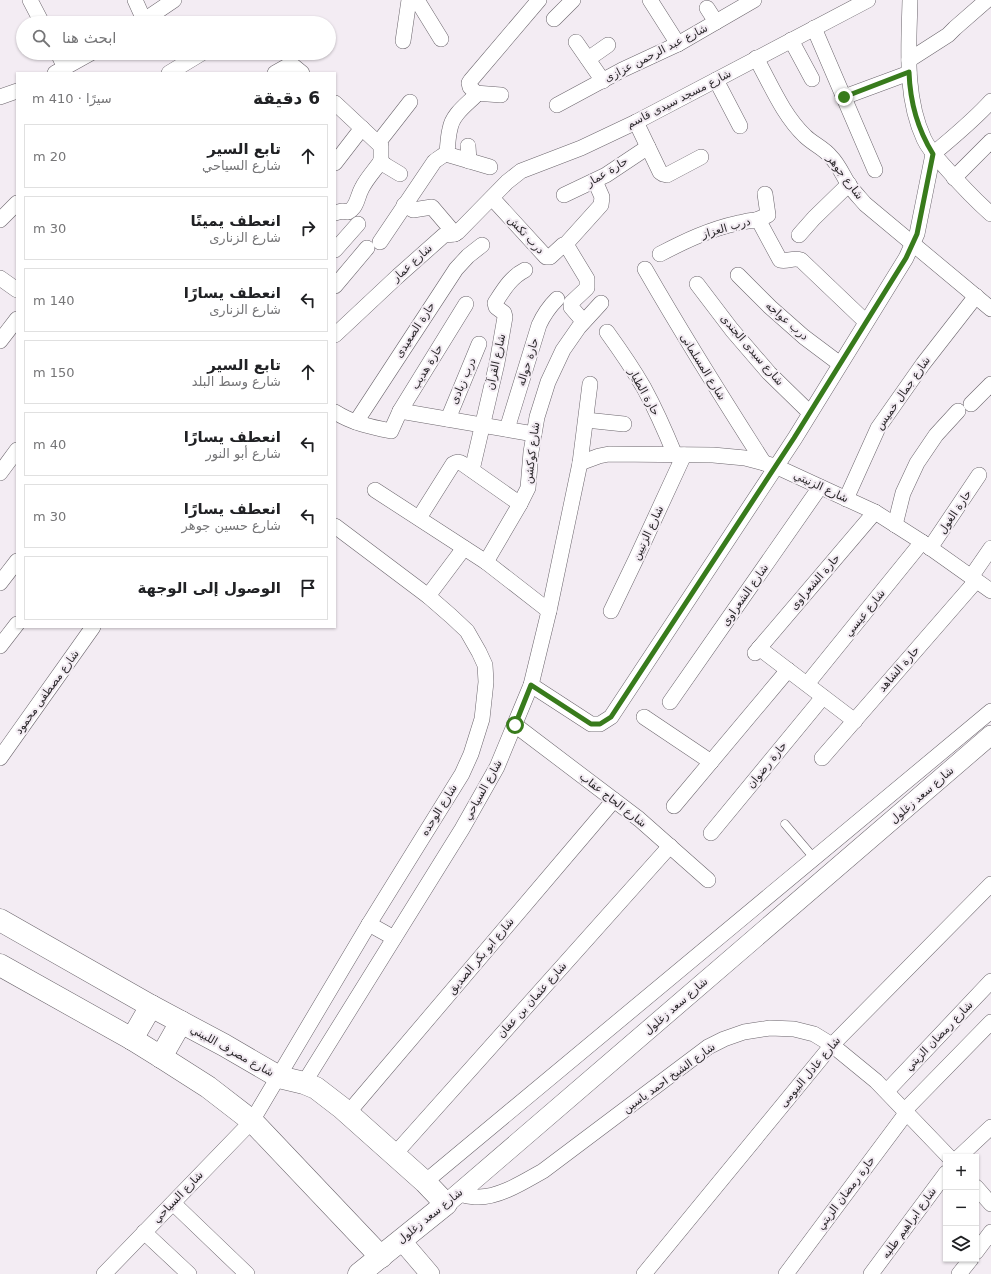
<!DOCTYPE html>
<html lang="ar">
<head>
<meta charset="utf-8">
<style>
	:root { --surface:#fff; --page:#f2f2f2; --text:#202124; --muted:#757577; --line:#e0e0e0 }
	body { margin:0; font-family:"DejaVu Sans",Vazirmatn,sans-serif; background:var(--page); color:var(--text); direction:rtl }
	.controls { position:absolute; right:12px; bottom:12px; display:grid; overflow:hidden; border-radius:0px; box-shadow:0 1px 3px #0004 }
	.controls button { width:36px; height:36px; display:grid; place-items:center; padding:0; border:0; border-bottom:1px solid var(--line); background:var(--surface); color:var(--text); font:20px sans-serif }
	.stop { position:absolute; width:12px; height:12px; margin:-9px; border:3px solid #387b1c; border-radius:50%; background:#fff }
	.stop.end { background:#387b1c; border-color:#fff; box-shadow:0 1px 4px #0008 }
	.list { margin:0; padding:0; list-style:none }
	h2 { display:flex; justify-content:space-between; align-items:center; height:52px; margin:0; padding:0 16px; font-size:17px }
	h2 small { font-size:13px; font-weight:400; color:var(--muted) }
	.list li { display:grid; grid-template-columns:26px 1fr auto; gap:12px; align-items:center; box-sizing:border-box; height:64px; margin:0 8px 8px; padding:0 8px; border:1px solid var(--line); border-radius:0px }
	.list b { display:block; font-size:15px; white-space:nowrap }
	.list p { margin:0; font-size:13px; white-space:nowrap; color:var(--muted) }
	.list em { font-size:13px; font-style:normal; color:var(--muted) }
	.icon { flex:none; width:22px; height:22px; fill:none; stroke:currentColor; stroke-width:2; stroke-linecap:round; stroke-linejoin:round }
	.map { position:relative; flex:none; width:991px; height:1274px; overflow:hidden; direction:ltr }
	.search { position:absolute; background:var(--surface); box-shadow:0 1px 3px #0004; left:16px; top:16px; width:320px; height:44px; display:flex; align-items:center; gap:10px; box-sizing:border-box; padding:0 14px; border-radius:22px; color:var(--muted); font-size:15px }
	.panel { position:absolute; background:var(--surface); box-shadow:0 1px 3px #0004; left:16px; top:72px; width:320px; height:556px; border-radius:0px; direction:rtl }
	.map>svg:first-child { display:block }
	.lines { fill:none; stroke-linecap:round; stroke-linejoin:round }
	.service-casing { stroke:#6b656c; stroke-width:9 }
	.minor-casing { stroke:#6b656c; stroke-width:16 }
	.tertiary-casing { stroke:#6b656c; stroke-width:20 }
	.secondary-casing { stroke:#6b656c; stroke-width:23 }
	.service { stroke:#fff; stroke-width:8 }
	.minor { stroke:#fff; stroke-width:15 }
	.tertiary { stroke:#fff; stroke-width:19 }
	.secondary { stroke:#fff; stroke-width:22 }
	.route { stroke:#387b1c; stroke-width:5 }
	.labels { text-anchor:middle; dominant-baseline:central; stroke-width:4; stroke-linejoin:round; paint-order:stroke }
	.street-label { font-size:11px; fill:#2b282b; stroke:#f3ecf3 }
</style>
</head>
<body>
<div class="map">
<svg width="991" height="1274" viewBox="0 0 991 1274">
	<rect width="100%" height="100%" fill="#f3ecf3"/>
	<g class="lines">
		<defs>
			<polyline id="service" points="785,824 814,858"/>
			<g id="minor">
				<polyline points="30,0 42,23"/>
				<polyline points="135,0 144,20"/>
				<polyline points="417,0 441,39"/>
				<polyline points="650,0 678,44"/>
				<path d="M910 0C909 46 904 96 924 139 929 150 938 159 946 168 960 184 975 200 991 214"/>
				<polyline points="707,8 716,22"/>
				<polyline points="554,19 573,0"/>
				<polyline points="140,23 174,0"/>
				<polyline points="814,28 875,170"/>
				<polyline points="791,40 812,79"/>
				<polyline points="403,41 409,0"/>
				<polyline points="576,42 603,81"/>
				<polyline points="58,53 65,68"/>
				<path d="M756 58C771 85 783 115 805 136 813 144 824 148 831 157 839 165 843 176 849 185 854 192 860 198 865 204L991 309"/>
				<polyline points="588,59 608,45"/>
				<polyline points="909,60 948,35 955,28 987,0"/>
				<polyline points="55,73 91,53"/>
				<polyline points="169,73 202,53"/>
				<polyline points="275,73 291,64 302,73"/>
				<polyline points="716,80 740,126"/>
				<polyline points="475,93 501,95"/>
				<polyline points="0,97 17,91"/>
				<polyline points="844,97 909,73"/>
				<polyline points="335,103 381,146 381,161 385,165 400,174"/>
				<polyline points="557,105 622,70 678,44 754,0"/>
				<polyline points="636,122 660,172 663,174 667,175 701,157"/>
				<polyline points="378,143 410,102"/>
				<polyline points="468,146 469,161"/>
				<polyline points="446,154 490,167"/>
				<path d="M933 154C953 137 974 120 991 101"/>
				<polyline points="335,163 362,128"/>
				<polyline points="954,178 991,141"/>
				<polyline points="564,195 606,175 648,147"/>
				<polyline points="492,198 546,257 550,257 563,245 567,246 587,279 587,288 571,303 571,307 583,321"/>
				<polyline points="404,205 413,210 432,207 455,234"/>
				<path d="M335 213 342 211 348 212C358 207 357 196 362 188 367 178 375 170 381 161"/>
				<polyline points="0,220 17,203"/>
				<polyline points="756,220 766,216 768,215 765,194"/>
				<polyline points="799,235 814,218 849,184"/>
				<path d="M380 242 434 162C438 158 445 155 447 152 448 144 448 136 450 129 452 115 466 105 475 96V92L470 87 469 83 471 80 539 0"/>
				<polyline points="565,245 601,205 602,197 595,181"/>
				<polyline points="335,250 358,224"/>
				<path d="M660 254C685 241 710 229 738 223 744 222 750 220 756 220L760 223 780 260C787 262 793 257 801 260L866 322"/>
				<path d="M645 269C683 335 723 399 764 463"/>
				<polyline points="738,275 770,307 804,337 840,364"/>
				<polyline points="0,278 17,290"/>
				<polyline points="697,284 732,330 769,373 810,413"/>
				<polyline points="335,286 367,248"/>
				<path d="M607 332C620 350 633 369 644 388 656 410 666 433 675 455"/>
				<path d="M335 335 398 276 443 236 448 234C452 235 455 234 458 232L507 182 521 171 581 148 636 122 868 0"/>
				<polyline points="0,341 17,319"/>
				<polyline points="971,404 991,384"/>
				<polyline points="400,411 534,434"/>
				<path d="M335 412C352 423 371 427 391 431L400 411 466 304"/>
				<polyline points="448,419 479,344"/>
				<polyline points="586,420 624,424"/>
				<polyline points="356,422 456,269 468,256 482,245"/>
				<path d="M507 429 539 325C544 314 549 307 557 299"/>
				<polyline points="580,463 599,456 609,454 713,455 745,458 775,466 875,512 922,542 991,591"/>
				<path d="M472 470 497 363 505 317 504 313 496 307 495 303C504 289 511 277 525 270"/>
				<polyline points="0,473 17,450"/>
				<polyline points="375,490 486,562 549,611"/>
				<polyline points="846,499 878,428 923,364 976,296"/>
				<path d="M419 518 453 464C457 461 459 461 463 464L520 504"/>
				<polyline points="895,525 903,493 917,463 936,435 958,411"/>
				<polyline points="930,548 979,475"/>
				<polyline points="486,562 520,504 528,488 531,452 537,417 548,382 563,350 579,327 601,303"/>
				<polyline points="971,577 991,548"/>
				<polyline points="0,583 17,561"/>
				<polyline points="428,596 464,548"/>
				<polyline points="611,611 636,559 684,455"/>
				<polyline points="0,646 17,624"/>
				<polyline points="759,648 855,721"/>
				<polyline points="755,653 875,512"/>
				<polyline points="807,684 922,542"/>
				<polyline points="531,685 591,724 600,724 611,717 795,438 906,258 917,234 933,154"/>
				<polyline points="670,702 820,487"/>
				<polyline points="644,717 711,762"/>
				<polyline points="515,725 639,819 708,880"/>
				<polyline points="0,758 93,627"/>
				<polyline points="822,758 976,581"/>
				<polyline points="674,806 788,670"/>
				<polyline points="711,833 823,697"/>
				<polyline points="369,924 394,938"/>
				<polyline points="304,1083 462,829 497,767 531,685 549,611 580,463 590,384"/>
				<polyline points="887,1091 991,981"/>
				<polyline points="905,1110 991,1022"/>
				<polyline points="348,1113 614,800"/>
				<polyline points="394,1155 670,846"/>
				<polyline points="959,1157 991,1127"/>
				<polyline points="425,1182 991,711"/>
				<polyline points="976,1187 991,1204"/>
				<path d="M458 1194C464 1195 471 1197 477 1197 499 1198 525 1181 543 1171L708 1047 724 1039 744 1032 770 1028 794 1029 814 1034 832 1045 876 1081 949 1157"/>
				<polyline points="173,1203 247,1274"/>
				<polyline points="144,1232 189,1274"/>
				<polyline points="976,1252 991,1232"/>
				<polyline points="104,1274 252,1121 369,924 462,774 471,754 482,719 486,682 485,665 479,652 467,631 451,616 428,596 335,526"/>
				<polyline points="644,1274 832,1045 991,884"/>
				<polyline points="786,1274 907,1112"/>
				<polyline points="871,1274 946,1173"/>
				<polyline points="959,1274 971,1259"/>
			</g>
			<g id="tertiary">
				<polyline points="446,1204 991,735"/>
				<polyline points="401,1240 430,1274"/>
			</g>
			<g id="secondary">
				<polyline points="0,920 151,1006 224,1045 279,1077 304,1083 316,1088 342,1108 425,1182 446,1204 359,1274"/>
				<polyline points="0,965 132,1039 161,1057 208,1087 252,1121 381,1257"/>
				<polyline points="132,1039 151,1006"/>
				<polyline points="161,1057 181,1022"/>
			</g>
		</defs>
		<use href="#service" class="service-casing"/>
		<use href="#minor" class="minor-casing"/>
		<use href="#tertiary" class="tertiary-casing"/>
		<use href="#secondary" class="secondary-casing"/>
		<use href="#service" class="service"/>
		<use href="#minor" class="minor"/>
		<use href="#tertiary" class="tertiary"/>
		<use href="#secondary" class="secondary"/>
	</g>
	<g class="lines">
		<path class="route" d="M515 725 531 685 591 724H600L611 717 794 438 906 258 917 234 933 154C918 130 910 101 909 72L844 97"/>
	</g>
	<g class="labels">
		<g class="street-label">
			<text transform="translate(656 53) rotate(-27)">شارع عبد الرحمن عزازى</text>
			<text transform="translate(679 99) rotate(-27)">شارع مسجد سيدى قاسم</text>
			<text transform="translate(607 172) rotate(-31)">حارة عمار</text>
			<text transform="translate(845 177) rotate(53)">شارع جوهر</text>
			<text transform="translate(726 228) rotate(-16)">درب العزاز</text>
			<text transform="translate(526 235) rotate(47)">درب تكش</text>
			<text transform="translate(412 263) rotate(-42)">شارع عمار</text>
			<text transform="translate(787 321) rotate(41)">درب عواجه</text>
			<text transform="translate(415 330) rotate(-57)">حارة الصعيدى</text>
			<text transform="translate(752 350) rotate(49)">شارع سيدى الجندى</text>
			<text transform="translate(496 362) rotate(-78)">شارع القرآن</text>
			<text transform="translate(528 362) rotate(-73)">حارة حواله</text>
			<text transform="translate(427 367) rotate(-59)">حارة هديب</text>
			<text transform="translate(703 367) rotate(58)">شارع المسلمانى</text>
			<text transform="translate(463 381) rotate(-67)">درب زبادى</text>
			<text transform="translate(644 392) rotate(61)">حارة الطيار</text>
			<text transform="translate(903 393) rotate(-55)">شارع جمال خميس</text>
			<text transform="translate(532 453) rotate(-83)">شارع كوكشن</text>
			<text transform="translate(821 487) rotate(25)">شارع الزنيتي</text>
			<text transform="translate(955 512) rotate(-56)">حارة الغول</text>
			<text transform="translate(648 533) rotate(-65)">شارع الزتيين</text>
			<text transform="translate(815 582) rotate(-49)">حارة الشعراوى</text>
			<text transform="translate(745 595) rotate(-55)">شارع الشعراوى</text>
			<text transform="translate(865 613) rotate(-51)">شارع عيسي</text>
			<text transform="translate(899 669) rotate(-49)">حارة الشاهد</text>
			<text transform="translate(47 692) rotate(-54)">شارع مصطفى محمود</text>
			<text transform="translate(767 765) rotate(-51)">حارة رضوان</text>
			<text transform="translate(483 790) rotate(-61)">شارع السياحي</text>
			<text transform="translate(922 795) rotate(-41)">شارع سعد زغلول</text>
			<text transform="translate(613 800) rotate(38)">شارع الحاج عقاب</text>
			<text transform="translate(439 810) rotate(-58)">شارع الوحده</text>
			<text transform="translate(481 956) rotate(-50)">شارع ابو بكر الصديق</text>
			<text transform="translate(532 1000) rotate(-48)">شارع عثمان بن عفان</text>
			<text transform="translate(676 1006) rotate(-41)">شارع سعد زغلول</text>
			<text transform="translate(939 1036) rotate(-46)">شارع رمضان الزيتي</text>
			<text transform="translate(232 1051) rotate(29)">شارع مصرف اللبيني</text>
			<text transform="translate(810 1072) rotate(-50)">شارع عادل البيومى</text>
			<text transform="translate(669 1078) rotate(-36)">شارع الشيخ احمد ياسين</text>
			<text transform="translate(846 1193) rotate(-53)">حارة رمضان الزيتي</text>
			<text transform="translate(178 1197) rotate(-46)">شارع السياحي</text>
			<text transform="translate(430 1216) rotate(-39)">شارع سعد زغلول</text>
			<text transform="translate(909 1223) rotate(-54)">شارع ابراهيم طلبه</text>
		</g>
	</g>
</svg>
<div class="controls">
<button>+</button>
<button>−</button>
<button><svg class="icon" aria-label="layers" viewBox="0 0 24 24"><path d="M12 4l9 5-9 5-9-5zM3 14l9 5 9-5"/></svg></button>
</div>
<div class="stop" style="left:515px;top:725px"></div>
<div class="stop end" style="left:844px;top:97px"></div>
<div class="search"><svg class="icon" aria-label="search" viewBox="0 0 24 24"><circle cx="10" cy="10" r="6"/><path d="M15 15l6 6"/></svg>ابحث هنا</div>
<section class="panel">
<h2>6 دقيقة<small>سيرًا · 410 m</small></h2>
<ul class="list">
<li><svg class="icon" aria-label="ahead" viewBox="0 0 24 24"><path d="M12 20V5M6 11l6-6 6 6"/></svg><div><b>تابع السير</b><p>شارع السياحي</p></div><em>20 m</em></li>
<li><svg class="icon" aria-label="right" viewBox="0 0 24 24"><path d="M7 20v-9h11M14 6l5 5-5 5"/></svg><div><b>انعطف يمينًا</b><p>شارع الزنارى</p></div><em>30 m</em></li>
<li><svg class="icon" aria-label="left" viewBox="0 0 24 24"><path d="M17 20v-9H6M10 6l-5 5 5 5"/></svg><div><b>انعطف يسارًا</b><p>شارع الزنارى</p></div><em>140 m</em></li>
<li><svg class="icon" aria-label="ahead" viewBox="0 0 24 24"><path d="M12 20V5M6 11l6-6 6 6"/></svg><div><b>تابع السير</b><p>شارع وسط البلد</p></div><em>150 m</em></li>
<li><svg class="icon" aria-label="left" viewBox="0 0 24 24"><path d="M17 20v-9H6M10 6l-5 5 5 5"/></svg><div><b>انعطف يسارًا</b><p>شارع أبو النور</p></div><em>40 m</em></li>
<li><svg class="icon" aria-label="left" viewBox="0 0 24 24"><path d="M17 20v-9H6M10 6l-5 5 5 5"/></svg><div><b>انعطف يسارًا</b><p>شارع حسين جوهر</p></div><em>30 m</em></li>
<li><svg class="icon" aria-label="arrive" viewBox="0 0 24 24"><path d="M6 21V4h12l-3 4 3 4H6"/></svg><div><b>الوصول إلى الوجهة</b></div></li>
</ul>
</section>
</div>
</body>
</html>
